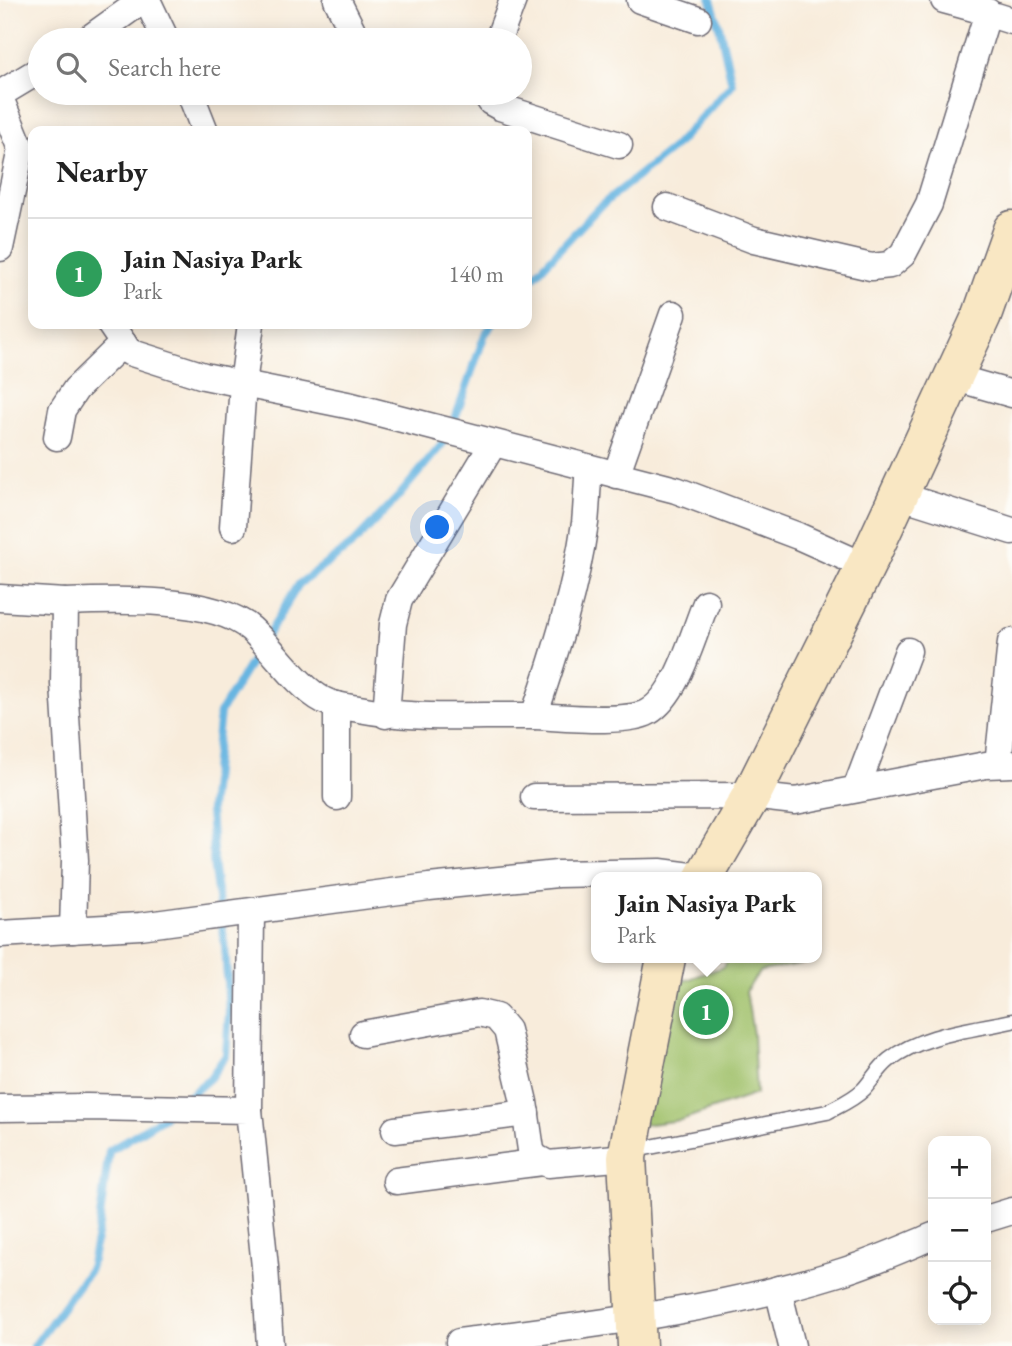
<!DOCTYPE html>
<html lang="en">
<head>
<meta charset="utf-8">
<style>
	:root { --surface:#fff; --page:#f6f6f6; --text:#222; --muted:#767676; --line:#e0e0e0; --accent:#db2777 }
	body { margin:0; font-family:"EB Garamond",serif; background:var(--page); color:var(--text) }
	.controls { position:absolute; right:21px; bottom:21px; display:grid; overflow:hidden; border-radius:14px; box-shadow:0 4px 18px #0003 }
	.controls button { width:63px; height:63px; display:grid; place-items:center; padding:0; border:0; border-bottom:2px solid var(--line); background:var(--surface); color:var(--text); font:35px sans-serif }
	.you { position:absolute; left:438px; top:528px; width:24px; height:24px; margin:-18px; border:5px solid #fff; border-radius:50%; background:#1a73e8; box-shadow:0 0 0 10px #1a73e833 }
	.badge { display:grid; place-items:center; width:46px; height:46px; border-radius:50%; background:var(--accent); color:#fff; font-size:23px; font-weight:700 }
	.pin { position:absolute; translate:-50% -50%; border:4px solid #fff; box-shadow:0 2px 7px #0006 }
	.popup { position:absolute; left:591px; top:872px; width:231px; height:91px; box-sizing:border-box; display:grid; place-content:center; border-radius:14px; background:var(--surface); filter:drop-shadow(0 2px 5px #0005); font-size:23px; white-space:nowrap; color:var(--muted) }
	.popup b { font-size:26px; color:var(--text) }
	.popup::after { content:''; position:absolute; left:50%; top:100%; margin-left:-14px; border:14px solid transparent; border-top-color:var(--surface) }
	.list { margin:0; padding:0; list-style:none }
	h2 { display:flex; justify-content:space-between; align-items:center; height:91px; margin:0; padding:0 28px; font-size:30px }
	h2 small { font-size:23px; font-weight:400; color:var(--muted) }
	.list li { display:grid; grid-template-columns:46px 1fr auto; gap:21px; align-items:center; box-sizing:border-box; height:112px; padding:0 28px; border-top:2px solid var(--line) }
	.list b { display:block; font-size:26px; white-space:nowrap }
	.list p { margin:0; font-size:23px; white-space:nowrap; color:var(--muted) }
	.list em { font-size:23px; font-style:normal; color:var(--muted) }
	.icon { flex:none; width:38px; height:38px; fill:none; stroke:currentColor; stroke-width:2; stroke-linecap:round; stroke-linejoin:round }
	.map { position:relative; flex:none; width:1012px; height:1346px; overflow:hidden }
	.search { position:absolute; background:var(--surface); box-shadow:0 4px 18px #0003; left:28px; top:28px; width:504px; height:77px; display:flex; align-items:center; gap:18px; box-sizing:border-box; padding:0 24px; border-radius:38px; color:var(--muted); font-size:26px }
	.panel { position:absolute; background:var(--surface); box-shadow:0 4px 18px #0003; left:28px; top:126px; width:504px; height:203px; border-radius:14px }
	.map>svg:first-child { display:block }
	.green { fill:#a0c16a; stroke:#617252; stroke-width:2 }
	.lines { fill:none; stroke-linecap:round; stroke-linejoin:round }
	.stream { stroke:#67b5e1; stroke-width:8 }
	.lane-casing { stroke:#6d6973; stroke-width:17 }
	.street-casing { stroke:#6d6973; stroke-width:29 }
	.secondary-casing { stroke:#6d6973; stroke-width:41 }
	.lane { stroke:#fff; stroke-width:14 }
	.street { stroke:#fff; stroke-width:26 }
	.secondary { stroke:#f9e7c3; stroke-width:38 }
</style>
</head>
<body>
<div class="map">
<svg width="1012" height="1346" viewBox="0 0 1012 1346">
	<rect width="100%" height="100%" fill="#fdfcf7"/>
	<filter id="ink" filterUnits="userSpaceOnUse"><feTurbulence type="fractalNoise" baseFrequency=".0143" numOctaves="2"/><feDisplacementMap in="SourceGraphic" scale="14" xChannelSelector="R" yChannelSelector="G"/><feConvolveMatrix kernelMatrix="1 2 1 2 8 2 1 2 1" color-interpolation-filters="sRGB"/></filter>
	<filter id="wash" filterUnits="userSpaceOnUse"><feTurbulence type="fractalNoise" baseFrequency=".00686" numOctaves="4" result="noise"/><feDisplacementMap in="SourceGraphic" scale="28" xChannelSelector="R" yChannelSelector="G"/><feGaussianBlur stdDeviation="1.57" result="paint"/><feColorMatrix in="noise" values="0 0 0 0 0 0 0 0 0 0 0 0 0 0 0 0 0 1.4 0 .05"/><feComposite in="paint" operator="in"/></filter>
	<g filter="url(#wash)">
		<rect width="100%" height="100%" fill="#f8ecdb"/>
		<polygon class="green" points="728,958 811,958 811,962 760,971 746,991 753,1034 756,1094 681,1120 634,1126 670,986 723,967"/>
		<g class="lines">
			<g class="stream">
				<polyline points="527,284 598,208 674,147 732,84 720,30 711,0"/>
				<polyline points="182,1102 210,1078 226,1055 229,1012 225,946 214,870 210,810 220,712 299,584 353,544 398,497 449,436 485,334 493,324"/>
				<polyline points="34,1346 90,1269 99,1225 109,1151 164,1117"/>
			</g>
		</g>
	</g>
	<g filter="url(#ink)">
		<g class="lines">
			<defs>
				<path id="lane" d="M630 1151 827 1112C840 1105 853 1100 864 1089 872 1080 879 1068 889 1060 922 1034 971 1030 1012 1021"/>
				<g id="street">
					<polyline points="147,0 166,40"/>
					<polyline points="337,0 357,40"/>
					<polyline points="640,0 698,20"/>
					<polyline points="996,16 1012,21"/>
					<polyline points="87,40 143,0"/>
					<polyline points="498,40 513,0"/>
					<polyline points="190,93 205,131"/>
					<polyline points="485,93 491,102 500,107 619,145"/>
					<polyline points="0,94 40,70"/>
					<polyline points="0,98 21,149 0,248"/>
					<polyline points="667,207 754,240 871,267 890,265 903,254 929,204 988,12 944,0"/>
					<polyline points="110,324 129,352 204,376 352,406 676,490 798,536 865,566"/>
					<polyline points="953,377 1012,394"/>
					<polyline points="57,437 62,410 76,389 123,343"/>
					<polyline points="616,475 673,314"/>
					<polyline points="898,495 1012,531"/>
					<polyline points="233,527 243,384 251,324"/>
					<polyline points="0,598 65,602 64,684 75,860 73,930"/>
					<path d="M65 602C114 600 213 596 251 629 273 649 298 687 323 700 334 706 347 707 359 709 416 720 476 715 534 716 555 654 576 588 585 523 587 505 587 486 589 468"/>
					<polyline points="386,715 393,624 399,600 493,444"/>
					<path d="M534 716C560 717 627 724 648 712 678 695 693 634 706 603"/>
					<polyline points="998,764 1011,642"/>
					<polyline points="856,789 908,651"/>
					<polyline points="337,797 337,705"/>
					<polyline points="534,797 751,796 795,801 986,765 1012,764"/>
					<polyline points="0,934 140,926 429,887 557,874 660,872 699,877"/>
					<polyline points="363,1034 479,1013 496,1017 507,1030 524,1102 531,1150 535,1157 548,1164 627,1157"/>
					<polyline points="0,1108 87,1107 249,1110 265,1267 270,1346"/>
					<polyline points="249,1110 251,913"/>
					<polyline points="395,1130 526,1113"/>
					<polyline points="396,1181 542,1162"/>
					<polyline points="986,1219 1012,1211"/>
					<polyline points="778,1289 792,1346"/>
					<path d="M459 1342C586 1325 715 1311 838 1273 871 1263 902 1249 933 1236"/>
				</g>
				<g id="secondary">
					<polyline points="704,877 751,796 871,555 982,315 1012,230"/>
					<polyline points="637,1346 627,1157 666,958"/>
				</g>
			</defs>
			<use href="#lane" class="lane-casing"/>
			<use href="#street" class="street-casing"/>
			<use href="#secondary" class="secondary-casing"/>
			<use href="#lane" class="lane"/>
			<use href="#street" class="street"/>
			<use href="#secondary" class="secondary"/>
		</g>
	</g>
</svg>
<div class="controls">
<button>+</button>
<button>−</button>
<button><svg class="icon" aria-label="locate" viewBox="0 0 24 24"><circle cx="12" cy="12" r="6"/><path d="M12 2v4M12 18v4M2 12h4M18 12h4"/></svg></button>
</div>
<div class="you"></div>
<div class="pin badge" style="left:706px;top:1012px;background:#2e9e5b">1</div>
<div class="popup"><b>Jain Nasiya Park</b>Park</div>
<div class="search"><svg class="icon" aria-label="search" viewBox="0 0 24 24"><circle cx="10" cy="10" r="6"/><path d="M15 15l6 6"/></svg>Search here</div>
<section class="panel">
<h2>Nearby<small></small></h2>
<ul class="list">
<li><span class="badge" style="background:#2e9e5b">1</span><div><b>Jain Nasiya Park</b><p>Park</p></div><em>140 m</em></li>
</ul>
</section>
</div>
</body>
</html>
